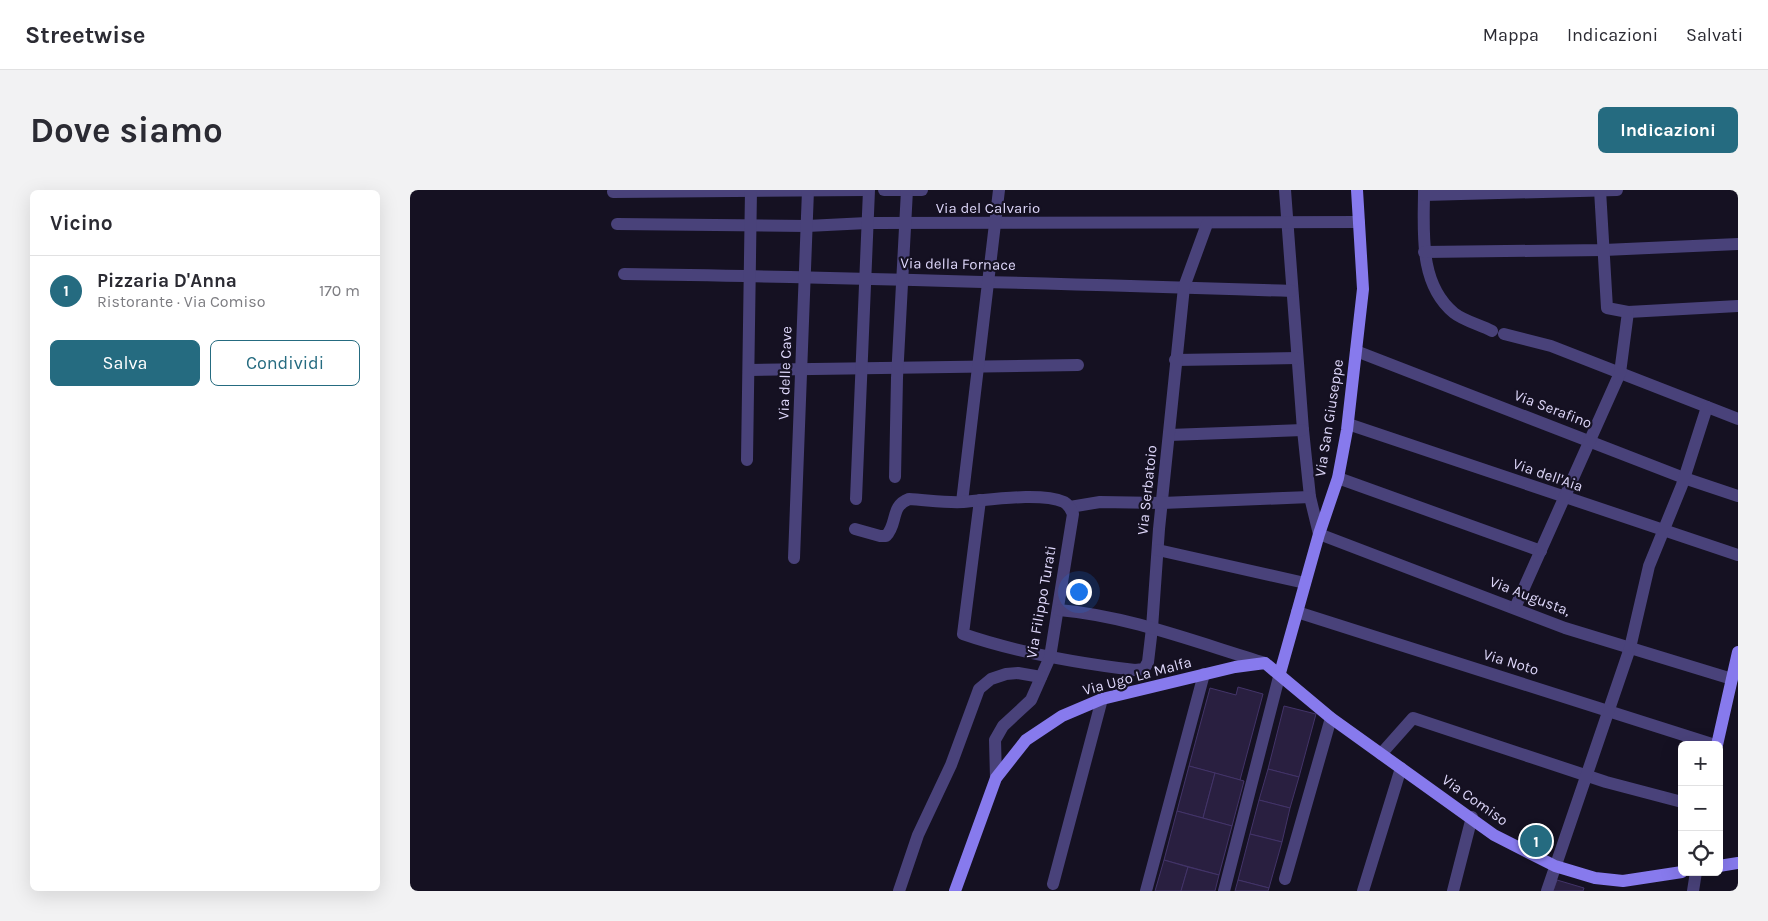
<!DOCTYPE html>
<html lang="it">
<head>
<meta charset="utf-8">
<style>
	:root { --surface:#fff; --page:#f2f2f3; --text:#2b2b33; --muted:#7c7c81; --line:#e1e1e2; --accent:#256b80 }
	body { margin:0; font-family:Karla,sans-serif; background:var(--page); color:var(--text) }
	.controls { position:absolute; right:15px; bottom:15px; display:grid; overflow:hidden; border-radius:8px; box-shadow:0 5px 20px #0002 }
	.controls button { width:45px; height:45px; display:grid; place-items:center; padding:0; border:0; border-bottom:1px solid var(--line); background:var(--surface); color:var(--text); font:25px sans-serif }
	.you { position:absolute; left:668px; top:401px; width:18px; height:18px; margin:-12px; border:4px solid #fff; border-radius:50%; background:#1a73e8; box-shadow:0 0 0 8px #1a73e833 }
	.badge { display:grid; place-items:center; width:32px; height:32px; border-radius:50%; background:var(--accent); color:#fff; font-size:16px; font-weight:700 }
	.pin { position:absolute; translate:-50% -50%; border:2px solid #fff; box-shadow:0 1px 5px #0006 }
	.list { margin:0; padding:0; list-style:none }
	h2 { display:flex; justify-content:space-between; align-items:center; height:65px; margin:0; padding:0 20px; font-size:21px }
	h2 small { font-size:16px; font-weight:400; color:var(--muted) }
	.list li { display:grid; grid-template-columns:32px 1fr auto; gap:15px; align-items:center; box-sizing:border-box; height:70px; padding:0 20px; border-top:1px solid var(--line) }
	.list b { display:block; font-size:19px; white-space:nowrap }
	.list p { margin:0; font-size:16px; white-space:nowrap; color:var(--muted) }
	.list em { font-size:16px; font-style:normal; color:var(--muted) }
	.actions { display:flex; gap:10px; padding:15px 20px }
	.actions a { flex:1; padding:11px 0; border:1px solid var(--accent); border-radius:8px; text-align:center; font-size:18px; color:var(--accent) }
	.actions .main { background:var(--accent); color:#fff }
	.icon { flex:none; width:28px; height:28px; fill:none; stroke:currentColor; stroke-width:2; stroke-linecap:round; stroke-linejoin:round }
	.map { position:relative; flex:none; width:1328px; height:701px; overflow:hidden; border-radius:8px }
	header { display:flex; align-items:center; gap:30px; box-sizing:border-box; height:70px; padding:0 25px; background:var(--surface); border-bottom:1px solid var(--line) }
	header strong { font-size:24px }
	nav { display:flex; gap:28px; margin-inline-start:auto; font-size:18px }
	.intro { display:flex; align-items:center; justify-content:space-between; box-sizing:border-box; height:120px; padding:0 30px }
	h1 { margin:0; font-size:35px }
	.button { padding:12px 22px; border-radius:8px; background:var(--accent); color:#fff; font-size:18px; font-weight:700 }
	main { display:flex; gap:30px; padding:0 30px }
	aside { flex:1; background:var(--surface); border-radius:8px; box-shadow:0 5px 20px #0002 }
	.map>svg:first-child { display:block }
	.building { fill:#291f40; stroke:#433469 }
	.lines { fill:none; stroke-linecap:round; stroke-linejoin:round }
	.street { stroke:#49427a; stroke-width:12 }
	.secondary { stroke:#877aed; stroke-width:12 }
	.labels { text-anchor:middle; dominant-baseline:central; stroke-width:4.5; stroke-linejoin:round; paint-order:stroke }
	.street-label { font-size:15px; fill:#ded7fa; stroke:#151122 }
</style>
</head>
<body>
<header>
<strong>Streetwise</strong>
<nav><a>Mappa</a><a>Indicazioni</a><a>Salvati</a></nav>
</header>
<div class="intro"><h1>Dove siamo</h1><a class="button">Indicazioni</a></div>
<main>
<aside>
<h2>Vicino<small></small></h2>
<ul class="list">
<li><span class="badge">1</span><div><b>Pizzaria D'Anna</b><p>Ristorante · Via Comiso</p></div><em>170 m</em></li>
</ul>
<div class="actions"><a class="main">Salva</a><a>Condividi</a></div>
</aside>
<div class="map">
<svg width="1328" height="701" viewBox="0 0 1328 701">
	<rect width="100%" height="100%" fill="#151122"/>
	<g class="building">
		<polygon points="828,497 853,504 830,590 779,576 800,498 826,505"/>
		<polygon points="874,516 906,524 889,587 858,579"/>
		<polygon points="779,576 805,583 793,628 767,621"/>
		<polygon points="858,579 889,587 880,618 849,610"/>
		<polygon points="805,583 834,591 822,636 793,628"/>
		<polygon points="849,610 880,618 872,652 840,644"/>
		<polygon points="767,621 822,636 809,685 754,670"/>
		<polygon points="840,644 872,652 859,698 828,690"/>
		<polygon points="754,670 778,677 771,701 745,701"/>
		<polygon points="778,677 809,685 805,701 771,701"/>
		<polygon points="828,690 859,698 858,701 825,701"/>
		<polygon points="1147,690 1174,698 1173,701 1143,701"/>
	</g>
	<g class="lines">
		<g class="street">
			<polyline points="474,0 512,0"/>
			<polyline points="875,0 893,240 900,307 909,344 1155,438 1322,489"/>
			<path d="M1014 0C1014 41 1008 93 1044 123 1054 131 1071 135 1082 141"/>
			<polyline points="203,2 456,0"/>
			<polyline points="1014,5 1207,0"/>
			<polyline points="207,34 397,36 457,33 949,32"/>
			<polyline points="1014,62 1194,60 1328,54"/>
			<path d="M214 84C436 87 659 94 882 101"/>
			<polyline points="1218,122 1328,116"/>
			<polyline points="1094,144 1141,156 1328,229"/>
			<polyline points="946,161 1274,288 1328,306"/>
			<polyline points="765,170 887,168"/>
			<polyline points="339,180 668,175"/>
			<polyline points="938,234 1328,365"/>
			<polyline points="759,245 893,240"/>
			<polyline points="337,270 341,0"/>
			<polyline points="485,287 487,188 497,0"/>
			<polyline points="928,288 1131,361"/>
			<polyline points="446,309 459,0"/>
			<path d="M570 310 553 444C608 463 667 473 725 480L734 479 738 472 742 438 749 339 774 97 797 34"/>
			<polyline points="552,312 589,0"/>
			<polyline points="660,317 690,312 752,313 900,307"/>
			<path d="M445 339 470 346H476C488 334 480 316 499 309 517 310 536 313 553 312 580 310 630 302 654 312 659 315 661 319 663 324L640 467 621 510 593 536 585 550 586 588"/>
			<polyline points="748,360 895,393"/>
			<polyline points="384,368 398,0"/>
			<polyline points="1105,418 1210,183 1218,122 1197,118 1190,0"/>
			<path d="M649 420C719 426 788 453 855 473"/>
			<polyline points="887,422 1305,555"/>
			<polyline points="971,564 1003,528 1196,592 1272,612"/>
			<polyline points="875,689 921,528"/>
			<polyline points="643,694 692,509"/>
			<polyline points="489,701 508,645 541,575 569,499 581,489 596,484 608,483 631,487"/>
			<polyline points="736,701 794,484"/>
			<polyline points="814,701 870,483"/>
			<polyline points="953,701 991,578"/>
			<polyline points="1043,701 1062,627"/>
			<polyline points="1137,701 1220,458 1239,376 1272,295 1297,217"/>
			<polyline points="1283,701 1286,682"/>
		</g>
		<g class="secondary">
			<polyline points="870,483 909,344 928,288 937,240 953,99 947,0"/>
			<polyline points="1307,555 1328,462"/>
			<polyline points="1309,676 1328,673"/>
			<polyline points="545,701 586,588 616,550 652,526 692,509 825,477 855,473 921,528 1084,645 1145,676 1185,688 1213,691 1272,682"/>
		</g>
	</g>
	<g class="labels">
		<g class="street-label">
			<text x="578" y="18">Via del Calvario</text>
			<text transform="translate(548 74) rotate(1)">Via della Fornace</text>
			<text transform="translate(375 183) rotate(-88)">Via delle Cave</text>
			<text transform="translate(1143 219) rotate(21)">Via Serafino</text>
			<text transform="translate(919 228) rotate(-81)">Via San Giuseppe</text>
			<text transform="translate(1138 285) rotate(19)">Via dell'Aia</text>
			<text transform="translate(737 300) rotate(-84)">Via Serbatoio</text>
			<text transform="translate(1120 406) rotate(21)">Via Augusta,</text>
			<text transform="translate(631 412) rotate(-80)">Via Filippo Turati</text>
			<text transform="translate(1101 472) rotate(17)">Via Noto</text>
			<text transform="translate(727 486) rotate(-15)">Via Ugo La Malfa</text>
			<text transform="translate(1065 610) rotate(35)">Via Comiso</text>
		</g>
	</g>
</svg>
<div class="controls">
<button>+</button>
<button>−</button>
<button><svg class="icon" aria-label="locate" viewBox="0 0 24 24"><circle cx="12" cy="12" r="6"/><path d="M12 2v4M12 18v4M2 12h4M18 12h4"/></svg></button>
</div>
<div class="you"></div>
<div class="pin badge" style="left:1126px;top:651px">1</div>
</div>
</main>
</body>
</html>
